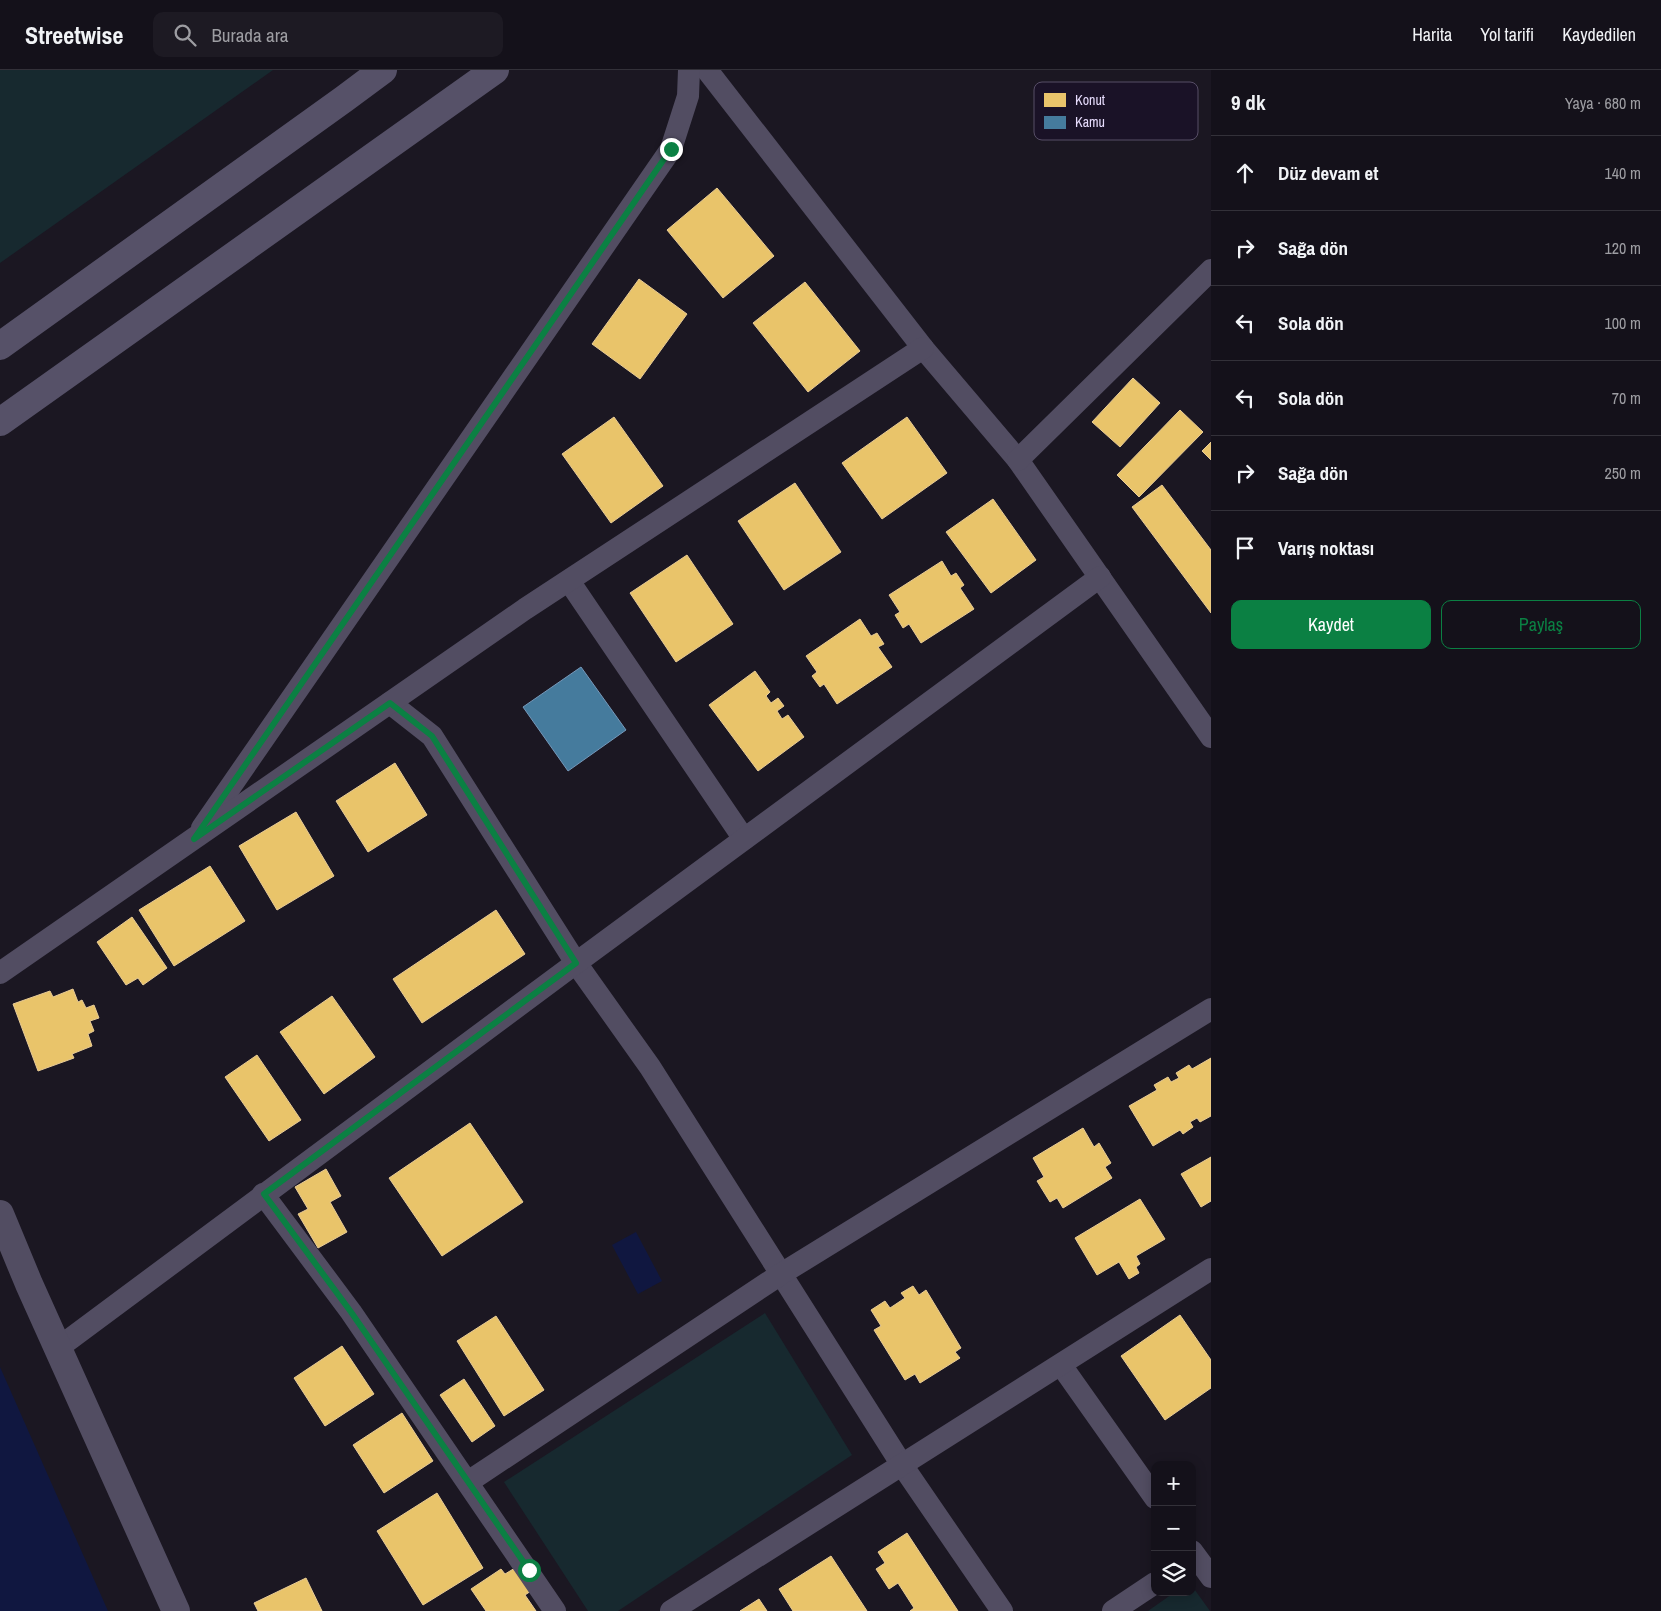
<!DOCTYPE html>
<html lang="tr">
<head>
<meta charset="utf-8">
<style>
	:root { --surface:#14111a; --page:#1d1a23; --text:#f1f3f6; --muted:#9d9da2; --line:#333139; --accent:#0b8043 }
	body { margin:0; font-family:"Archivo Narrow",sans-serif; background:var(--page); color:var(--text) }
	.controls { position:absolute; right:15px; bottom:15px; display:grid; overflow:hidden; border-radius:10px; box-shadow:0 2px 12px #0003 }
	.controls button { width:45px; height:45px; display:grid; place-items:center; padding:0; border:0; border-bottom:1px solid var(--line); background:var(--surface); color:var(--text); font:25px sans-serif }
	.stop { position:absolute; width:15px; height:15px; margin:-11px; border:4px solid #0b8043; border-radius:50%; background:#fff }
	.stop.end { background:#0b8043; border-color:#fff; box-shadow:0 1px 5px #0008 }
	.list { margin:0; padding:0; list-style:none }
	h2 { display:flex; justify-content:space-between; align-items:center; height:65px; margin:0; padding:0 20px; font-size:21px }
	h2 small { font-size:16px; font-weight:400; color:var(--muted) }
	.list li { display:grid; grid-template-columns:32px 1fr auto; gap:15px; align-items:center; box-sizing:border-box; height:75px; padding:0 20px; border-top:1px solid var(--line) }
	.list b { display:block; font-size:19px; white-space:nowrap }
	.list em { font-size:16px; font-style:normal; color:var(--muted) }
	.actions { display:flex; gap:10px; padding:15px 20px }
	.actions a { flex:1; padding:11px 0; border:1px solid var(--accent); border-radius:10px; text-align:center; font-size:18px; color:var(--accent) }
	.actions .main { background:var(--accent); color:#fff }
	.icon { flex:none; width:28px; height:28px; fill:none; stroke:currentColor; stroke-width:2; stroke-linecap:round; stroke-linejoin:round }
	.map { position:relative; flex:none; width:1211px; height:1541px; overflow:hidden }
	header { display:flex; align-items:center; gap:30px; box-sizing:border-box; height:70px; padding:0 25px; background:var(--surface); border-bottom:1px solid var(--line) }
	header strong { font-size:24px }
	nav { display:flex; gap:28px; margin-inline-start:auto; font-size:18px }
	.search { width:350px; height:45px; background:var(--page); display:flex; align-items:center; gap:12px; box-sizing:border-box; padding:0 18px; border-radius:10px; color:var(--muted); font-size:19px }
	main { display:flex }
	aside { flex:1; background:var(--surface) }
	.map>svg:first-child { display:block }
	.green { fill:#17292f }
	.water { fill:#101740 }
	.homes { fill:#e9c46a; stroke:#e8cb96 }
	.public { fill:#457b9d; stroke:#7598ba }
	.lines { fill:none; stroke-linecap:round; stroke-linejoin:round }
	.minor { stroke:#524d62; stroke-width:22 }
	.tertiary { stroke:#524d62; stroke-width:28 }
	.secondary { stroke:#565168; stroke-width:28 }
	.route { stroke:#0b8043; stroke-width:6 }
	.key { fill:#1a1227; stroke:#574e67; stroke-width:1 }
	.key-label { font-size:14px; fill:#e6dbfc }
</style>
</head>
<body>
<header>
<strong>Streetwise</strong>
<div class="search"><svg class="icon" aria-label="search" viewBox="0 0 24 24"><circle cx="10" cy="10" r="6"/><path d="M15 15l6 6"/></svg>Burada ara</div>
<nav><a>Harita</a><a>Yol tarifi</a><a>Kaydedilen</a></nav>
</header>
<main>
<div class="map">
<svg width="1211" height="1541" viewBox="0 0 1211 1541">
	<rect width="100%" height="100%" fill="#1b1722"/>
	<g class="green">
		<polygon points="0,0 273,0 0,193"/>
		<polygon points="765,1243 852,1385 618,1541 588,1541 504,1412"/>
		<polygon points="1192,1516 1210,1541 1148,1541 1175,1522 1192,1522"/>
	</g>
	<g class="water">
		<polygon points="636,1162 662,1211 638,1224 612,1175"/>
		<polygon points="0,1297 108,1541 0,1541"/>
	</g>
	<g class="homes">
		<polygon points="717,118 774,186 723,228 667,160"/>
		<polygon points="639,209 687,244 640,309 592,274"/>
		<polygon points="805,212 860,281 808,322 753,253"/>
		<polygon points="1133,308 1160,333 1120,377 1092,352"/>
		<polygon points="1180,340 1203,362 1139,427 1117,405"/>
		<polygon points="614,347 663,416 611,453 562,384"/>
		<polygon points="907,347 947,403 882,449 842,393"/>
		<polygon points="1211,372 1211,390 1202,381"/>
		<polygon points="795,413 841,482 784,520 738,451"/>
		<polygon points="1162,415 1211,480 1211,543 1132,437"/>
		<polygon points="993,429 1036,490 991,523 946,462"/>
		<polygon points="687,485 733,554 676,592 630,523"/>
		<polygon points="942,491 951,506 956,503 964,515 960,518 974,539 921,573 909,554 903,558 895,545 900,542 889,525"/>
		<polygon points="860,549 871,566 877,563 884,574 878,577 892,597 837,634 824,614 820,617 812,606 817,602 806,586"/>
		<polygon points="755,601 770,622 766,626 771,633 778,628 784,636 777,641 782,649 788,645 804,667 758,701 709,635"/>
		<polygon points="395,693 427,745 368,782 336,731"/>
		<polygon points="296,742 334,806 277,840 239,776"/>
		<polygon points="210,796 245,851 174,896 139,840"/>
		<polygon points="496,840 525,884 422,953 393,909"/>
		<polygon points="132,847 167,898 143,915 138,908 126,915 97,872"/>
		<polygon points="73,919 78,932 82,930 86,938 94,935 99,948 90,951 94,961 88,964 92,976 72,984 74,988 38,1001 13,934 50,921 53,927"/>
		<polygon points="332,926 375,987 324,1024 280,962"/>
		<polygon points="257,985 301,1050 269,1071 225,1007"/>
		<polygon points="1211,988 1211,1046 1200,1052 1197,1048 1190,1052 1193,1057 1183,1064 1180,1060 1153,1076 1129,1036 1157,1020 1154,1015 1168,1007 1171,1012 1179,1008 1176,1003 1189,995 1192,999"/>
		<polygon points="470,1053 523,1132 442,1186 389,1108"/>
		<polygon points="1083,1058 1094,1077 1099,1073 1111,1093 1105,1097 1112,1108 1063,1138 1057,1128 1050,1132 1037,1111 1044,1107 1033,1088"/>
		<polygon points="1211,1087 1211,1131 1201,1137 1181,1104"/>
		<polygon points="326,1099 341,1126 330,1132 347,1162 318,1178 298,1144 308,1139 295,1117"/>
		<polygon points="1140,1129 1165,1169 1136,1186 1140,1194 1136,1197 1139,1203 1129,1209 1119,1192 1097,1205 1075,1168"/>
		<polygon points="913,1216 919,1225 926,1220 961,1278 955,1282 960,1288 920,1313 915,1304 905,1310 874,1260 881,1256 871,1240 885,1231 890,1238 905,1228 901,1223"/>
		<polygon points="1180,1245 1211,1290 1211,1318 1165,1350 1121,1286"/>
		<polygon points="496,1246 544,1320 504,1346 457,1271"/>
		<polygon points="342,1276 374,1324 325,1356 294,1308"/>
		<polygon points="464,1309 495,1356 472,1372 440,1325"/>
		<polygon points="402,1343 433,1391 384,1423 353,1375"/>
		<polygon points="437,1423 483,1498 423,1535 377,1461"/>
		<polygon points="907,1463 958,1541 910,1541 914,1538 898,1513 889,1519 876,1499 885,1493 878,1482"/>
		<polygon points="831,1486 867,1541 793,1541 779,1519"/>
		<polygon points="515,1498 531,1521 525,1525 536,1541 486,1541 471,1519 501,1499 505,1504"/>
		<polygon points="306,1508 322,1541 258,1541 254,1533"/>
		<polygon points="759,1529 767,1541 740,1541"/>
	</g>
	<polygon class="public" points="581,597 626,660 568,701 523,637"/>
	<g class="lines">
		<g class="minor">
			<polyline points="707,0 923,278 1018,390 1211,667"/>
			<polyline points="1018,390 1211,200"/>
			<polyline points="569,511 744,769"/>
			<polyline points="390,633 432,666 576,893 650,997 902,1395 1002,1541"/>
			<polyline points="202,758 671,79 688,26 689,0"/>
			<polyline points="0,903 525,539 923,278"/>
			<polyline points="263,1124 351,1242 555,1541"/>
			<polyline points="58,1278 576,893 1100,507"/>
			<polyline points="1061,1295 1155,1428"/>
			<polyline points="468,1412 781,1204 1211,939"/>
			<polyline points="1192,1481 1211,1507"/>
			<polyline points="671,1541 1211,1199"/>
			<polyline points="1113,1541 1155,1513"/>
		</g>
		<polyline class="tertiary" points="0,1144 29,1214 176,1541"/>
		<g class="secondary">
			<polyline points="0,276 344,29 383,0"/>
			<polyline points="0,352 495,0"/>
		</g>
	</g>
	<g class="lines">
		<polyline class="route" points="529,1500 351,1242 264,1124 576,893 432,666 390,633 194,769 671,79"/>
	</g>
	<rect x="1034" y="12" width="164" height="58" rx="8" class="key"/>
	<rect x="1044" y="23" width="22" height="14" fill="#e9c46a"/>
	<rect x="1044" y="46" width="22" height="13" fill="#457b9d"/>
	<g class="key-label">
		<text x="1075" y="35">Konut</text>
		<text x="1075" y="57">Kamu</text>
	</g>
</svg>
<div class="controls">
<button>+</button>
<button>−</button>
<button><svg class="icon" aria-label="layers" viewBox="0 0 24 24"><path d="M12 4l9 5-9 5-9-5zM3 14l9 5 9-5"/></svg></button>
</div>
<div class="stop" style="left:529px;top:1500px"></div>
<div class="stop end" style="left:671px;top:79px"></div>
</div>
<aside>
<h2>9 dk<small>Yaya · 680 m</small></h2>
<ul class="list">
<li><svg class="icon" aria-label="ahead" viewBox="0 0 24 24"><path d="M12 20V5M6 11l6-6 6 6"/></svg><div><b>Düz devam et</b></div><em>140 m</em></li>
<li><svg class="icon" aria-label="right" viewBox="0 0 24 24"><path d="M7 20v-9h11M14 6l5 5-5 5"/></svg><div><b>Sağa dön</b></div><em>120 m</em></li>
<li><svg class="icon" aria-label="left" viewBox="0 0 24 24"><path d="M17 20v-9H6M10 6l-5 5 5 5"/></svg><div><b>Sola dön</b></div><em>100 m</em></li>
<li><svg class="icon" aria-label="left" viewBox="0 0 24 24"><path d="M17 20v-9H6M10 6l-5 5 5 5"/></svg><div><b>Sola dön</b></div><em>70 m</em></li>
<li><svg class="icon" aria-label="right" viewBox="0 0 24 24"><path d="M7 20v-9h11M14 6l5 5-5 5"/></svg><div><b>Sağa dön</b></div><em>250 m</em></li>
<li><svg class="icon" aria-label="arrive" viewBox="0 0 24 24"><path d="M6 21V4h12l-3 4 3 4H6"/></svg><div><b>Varış noktası</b></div></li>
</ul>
<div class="actions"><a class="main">Kaydet</a><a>Paylaş</a></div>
</aside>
</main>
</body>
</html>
